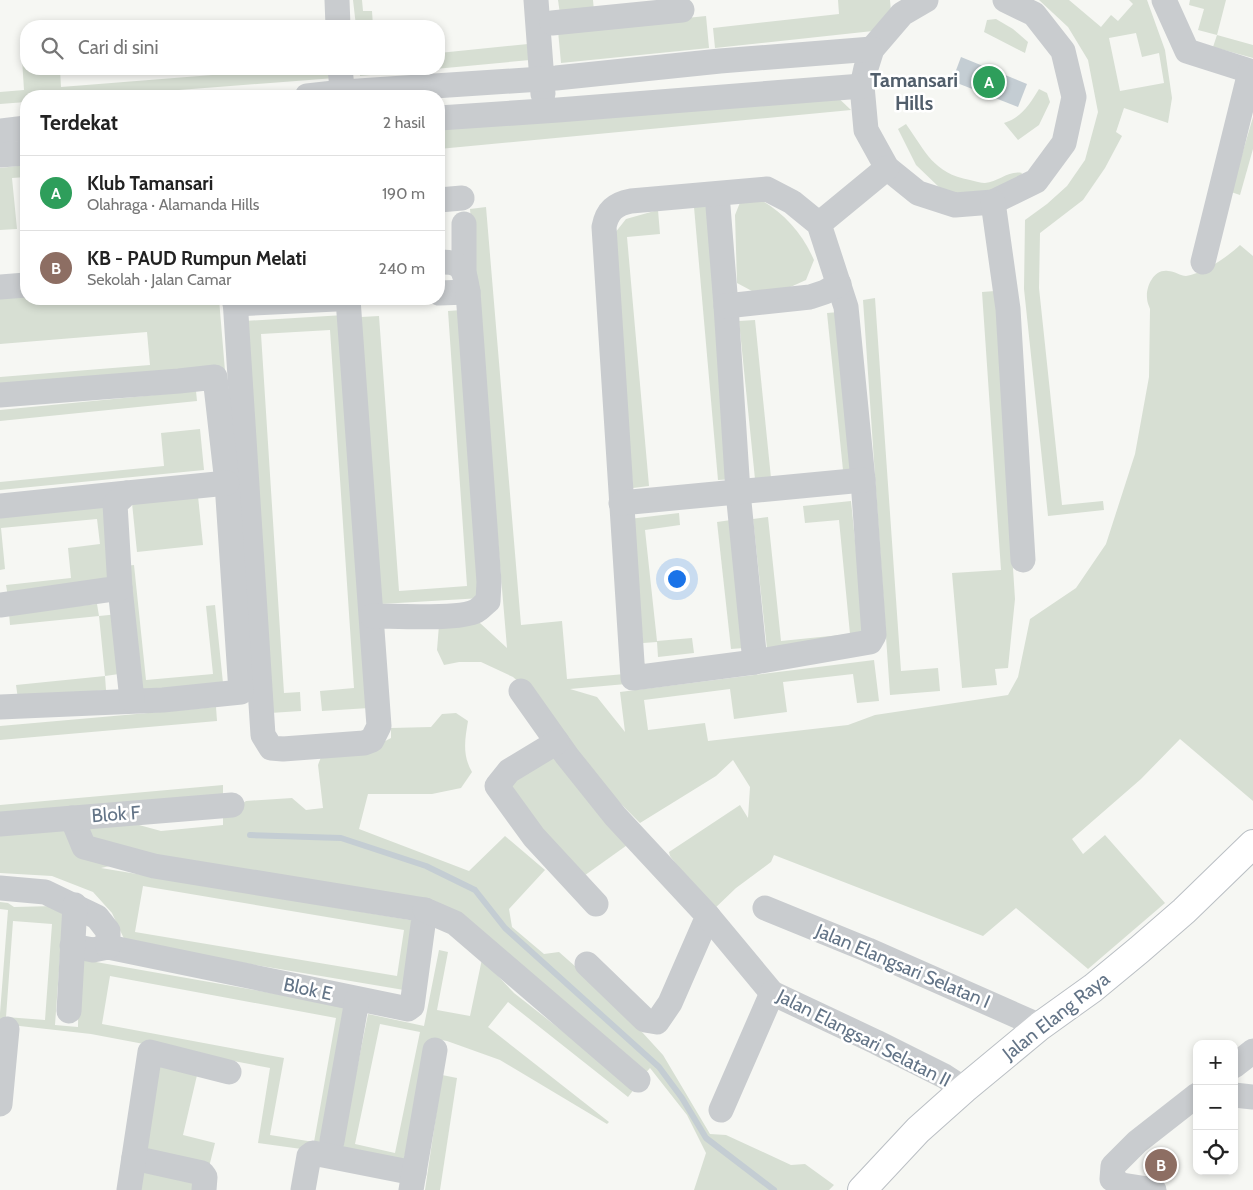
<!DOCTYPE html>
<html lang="id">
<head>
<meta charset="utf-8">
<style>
	:root { --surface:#fff; --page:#f6f6f6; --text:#222; --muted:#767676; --line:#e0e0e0; --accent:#f45d16 }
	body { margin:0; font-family:Cabin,sans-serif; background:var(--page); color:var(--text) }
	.controls { position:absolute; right:15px; bottom:15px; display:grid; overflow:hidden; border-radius:10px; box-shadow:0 2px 8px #0003 }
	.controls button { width:45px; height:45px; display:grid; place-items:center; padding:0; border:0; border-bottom:1px solid var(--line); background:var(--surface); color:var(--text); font:25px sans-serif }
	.you { position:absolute; left:676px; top:578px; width:18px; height:18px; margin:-12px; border:4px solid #fff; border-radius:50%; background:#1a73e8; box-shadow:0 0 0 8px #1a73e833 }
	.badge { display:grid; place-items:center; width:32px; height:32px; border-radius:50%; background:var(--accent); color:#fff; font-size:16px; font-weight:700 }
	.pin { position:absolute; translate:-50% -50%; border:2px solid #fff; box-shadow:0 1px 5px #0006 }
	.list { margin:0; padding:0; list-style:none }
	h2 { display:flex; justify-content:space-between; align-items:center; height:65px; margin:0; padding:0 20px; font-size:21px }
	h2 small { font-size:16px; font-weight:400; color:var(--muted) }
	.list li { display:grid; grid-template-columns:32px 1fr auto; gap:15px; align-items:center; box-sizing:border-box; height:75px; padding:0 20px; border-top:1px solid var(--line) }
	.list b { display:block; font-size:19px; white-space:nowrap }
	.list p { margin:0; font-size:16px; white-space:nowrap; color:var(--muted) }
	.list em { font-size:16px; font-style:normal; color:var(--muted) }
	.icon { flex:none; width:28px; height:28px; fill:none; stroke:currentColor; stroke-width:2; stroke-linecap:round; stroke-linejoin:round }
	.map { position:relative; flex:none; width:1253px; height:1190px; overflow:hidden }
	.search { position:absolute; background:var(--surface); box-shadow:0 2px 8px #0003; left:20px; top:20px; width:425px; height:55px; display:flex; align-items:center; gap:12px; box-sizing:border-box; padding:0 18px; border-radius:20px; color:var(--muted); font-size:19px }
	.panel { position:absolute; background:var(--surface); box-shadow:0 2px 8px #0003; left:20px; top:90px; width:425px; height:215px; border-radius:20px }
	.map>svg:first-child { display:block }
	.green { fill:#d7dfd3; fill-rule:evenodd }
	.water { fill:#c4cdd3 }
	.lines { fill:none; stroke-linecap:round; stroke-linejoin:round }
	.stream { stroke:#c4cdd3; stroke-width:6 }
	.secondary-casing { stroke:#babfc4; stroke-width:30 }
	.street { stroke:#c9cccf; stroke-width:25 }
	.secondary { stroke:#fff; stroke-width:28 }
	.labels { text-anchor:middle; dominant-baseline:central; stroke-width:5; stroke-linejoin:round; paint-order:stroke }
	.street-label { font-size:19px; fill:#637487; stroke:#fff }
	.neighbourhood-label { font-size:20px; font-weight:bold; fill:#515e6b; stroke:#fff }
</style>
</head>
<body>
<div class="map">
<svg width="1253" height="1190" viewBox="0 0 1253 1190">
	<rect width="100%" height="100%" fill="#f6f7f3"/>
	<g class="green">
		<polygon points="353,0 362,0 363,11 372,11 373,26 356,26"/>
		<polygon points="558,0 593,0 594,11 560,14"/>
		<polygon points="838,0 890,0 891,12 873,31 715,48 713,28 839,14"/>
		<path d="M1039 0H1069L1101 27 1111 15 1118 21 1133 4 1129 0H1147L1165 50 1172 98 1168 123 1124 108 1116 132 1122 136 1105 168 1083 200 1040 233 1039 288 1062 505 1103 501 1104 510 1048 516 1024 289 1025 220 1047 204 1067 186 1085 160 1098 112 1088 60 1068 27ZM1136 33 1142 57 1159 53 1164 83 1120 91 1109 38Z"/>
		<polygon points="1190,0 1226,0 1217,35 1253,45 1253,58 1213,47 1217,35 1198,30 1204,9 1189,5"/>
		<polygon points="706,16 709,48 561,63 558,31"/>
		<polygon points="996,19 1013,29 1028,42 1025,53 984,32 987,20"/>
		<polygon points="21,43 26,43 26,69 60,69 61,87 288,69 334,69 335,78 102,96 26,96 26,102 0,104 0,92 24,90"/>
		<polygon points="528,44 530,60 360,76 360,69 439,69 439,53"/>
		<path d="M1039 89 1047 93 1050 102 1039 125 1018 140 1004 123C1021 118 1030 104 1039 89Z"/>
		<polygon points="832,92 851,110 439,149 439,129"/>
		<polygon points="1253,117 1253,149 1240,195 1231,192"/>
		<path d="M906 124C926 152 933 173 970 180 975 181 981 183 985 183 998 182 1009 170 1022 173L1017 184 979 198 942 190 916 165 898 129Z"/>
		<polygon points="26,165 26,177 12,178 17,229 0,230 0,168"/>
		<path d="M756 197C783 212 801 231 814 260L806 280 786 289 752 291 737 283 735 215 741 200Z"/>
		<polygon points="709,206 733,479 718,480 694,207"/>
		<path d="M486 207 521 625 562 621 567 679 625 674 626 684 570 689 597 697 625 732 620 692 874 660 879 701 857 703 853 674 783 682 787 712 734 719 730 689 644 700 648 730 705 723 708 741 848 725 875 715 1008 695 1018 677 1030 619 1076 588 1106 544 1135 454 1149 377 1150 309C1149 306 1147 302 1147 298 1146 286 1154 269 1168 271 1174 271 1181 276 1186 276 1202 274 1229 256 1240 245L1253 256V801L1180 739 1141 779 1072 839 1083 854 1105 835 1165 903 1088 969 1016 908 983 936 774 855 771 862 736 888 712 911 670 856 669 852 740 805 748 818 750 787 733 760 716 776 640 823 607 790 528 690 513 677 481 662H459L444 665 437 650 439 625 480 623 507 648 470 209Z"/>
		<polygon points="658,210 660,234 627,237 649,486 633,488 611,238 626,219"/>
		<polygon points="995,291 1015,599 1008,668 995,669 997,685 962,688 952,573 1001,570 982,292"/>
		<polygon points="26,295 26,299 219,299 225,371 0,389 0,377 150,365 147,332 0,344 0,298"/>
		<polygon points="875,298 901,671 938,668 940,691 890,695 863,300"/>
		<polygon points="462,310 482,598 381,604 361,317 379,316 399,591 467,586 448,311"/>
		<polygon points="839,312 855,469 843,470 827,313"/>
		<polygon points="344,315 369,708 322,711 320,691 354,688 330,330 261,334 284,693 300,692 301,711 270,713 244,321"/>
		<polygon points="755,320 771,478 755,479 739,321"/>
		<polygon points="196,391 197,401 0,421 0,410"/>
		<polygon points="200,429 204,470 0,490 0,482 164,466 161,433"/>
		<polygon points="103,494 112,586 8,597 6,585 71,578 68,548 100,544 97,519 1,528 5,569 0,570 0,504"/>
		<polygon points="198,496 203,545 137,552 132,503"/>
		<polygon points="851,501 865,639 767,649 753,519 768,517 781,641 850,634 839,520 805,523 803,506"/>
		<polygon points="679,513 680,525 645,530 657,641 692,638 694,653 658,657 657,642 643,643 629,519"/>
		<polygon points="731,520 744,648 731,649 717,522"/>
		<polygon points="134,565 146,680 213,674 206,606 215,605 223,683 137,692 124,566"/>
		<polygon points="97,604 99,616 119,614 126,673 105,676 106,690 18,699 16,685 105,676 99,616 10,625 9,613"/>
		<polygon points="216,707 217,721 0,740 0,726"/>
		<path d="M456 713 468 721C465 739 462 755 472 772L461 788 432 794H368L359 829 469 871 505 836 545 870 509 909 512 927 544 954 559 952 610 997 663 1055 710 1134 726 1135 791 1165 805 1164 834 1185 829 1190H694L706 1153 687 1115 650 1068 642 1077 448 908 114 865 101 868 416 921 404 990 126 943 112 913 93 892 52 876 0 873V834L128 822 161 831 223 825V817L246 801 292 798 306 810 323 808 318 765 321 757 370 749 391 738V728L431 727 442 714ZM143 886 404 930 397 976 135 932Z"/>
		<polygon points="552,755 630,843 581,878 512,799 510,783"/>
		<polygon points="223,785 223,799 0,815 0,805"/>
		<path d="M0 902 8 903 14 907 55 906 63 915 55 1025 78 1027 79 959 339 1005 343 1008 341 1148 368 1014 424 1026 439 950 448 952 437 1010 470 1016 482 959 514 993 635 1088 628 1097 508 1002 488 1027 609 1122 607 1124 500 1060 447 1041 431 1038 403 1163 258 1143 270 1068 91 1034 2 1024 0 1045V1013L8 910 0 909ZM13 921 52 924 45 1020 6 1017ZM110 976 336 1018 314 1142 270 1135 284 1058 102 1024ZM380 1024 420 1032 395 1153 355 1144Z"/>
		<polygon points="158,1066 198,1071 183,1135 215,1143 209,1167 142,1154"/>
		<polygon points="442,1075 457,1078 440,1190 425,1190"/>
		<polygon points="141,1166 199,1180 196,1190 137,1190"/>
	</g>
	<polygon class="water" points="961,57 1027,84 1018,107 952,81"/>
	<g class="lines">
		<polyline class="stream" points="250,835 341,838 426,866 475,890 505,928 659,1067 682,1098 706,1138 774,1190"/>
		<defs>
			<polyline id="secondary" points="862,1190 918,1130 964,1089 1040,1026 1093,988 1139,950 1184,911 1253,844"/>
		</defs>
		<use href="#secondary" class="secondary-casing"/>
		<g class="street">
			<polyline points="337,0 338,26"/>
			<polyline points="536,0 543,94"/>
			<polyline points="926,0 902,14 872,49 866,68 862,86 866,130 887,168 918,193 955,205 993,202 1036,181 1064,143 1074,97 1063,51 1034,14 1005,0"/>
			<polyline points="1164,0 1187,51 1253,72"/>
			<polyline points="552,23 682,10"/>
			<polyline points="340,69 343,96"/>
			<polyline points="307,96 343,92 556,78 720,61 872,49"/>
			<polyline points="439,118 558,110 862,86"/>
			<polyline points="0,131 26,128"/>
			<polyline points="0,155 26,153"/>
			<polyline points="717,194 726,306 738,492 755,662"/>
			<polyline points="439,200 462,198"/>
			<polyline points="993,202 1008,309 1023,560"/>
			<path d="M819 224 846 307 863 480 874 635 870 642 755 662 633 678 604 227C607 211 615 204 631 201L767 189 792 202 819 224 887 168"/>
			<polyline points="1203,262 1250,72"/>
			<polyline points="464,272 464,224"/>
			<polyline points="0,287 26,285"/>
			<polyline points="439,293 468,292"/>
			<polyline points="235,299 263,735 271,748 283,749 364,743 372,740 379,726 348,299"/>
			<polyline points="235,304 336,299"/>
			<polyline points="726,306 810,297 825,292 839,284"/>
			<polyline points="0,395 179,381 215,377 227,483 241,692 163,700 0,707"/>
			<polyline points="621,503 863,480"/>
			<polyline points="0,506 127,493"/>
			<polyline points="120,588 132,700"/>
			<polyline points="0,605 120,588 115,504 127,493 227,483"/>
			<path d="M372 616C394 616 459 620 476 611 480 609 484 604 488 601L489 582 468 292C464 270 464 261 439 262"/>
			<polyline points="521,691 567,756 615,816 708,916 670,1003 657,1022 645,1020 587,964"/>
			<polyline points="557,742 509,771 497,786 534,837 596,904"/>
			<polyline points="72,818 84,847 154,866 425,910 412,1006 408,1009 108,947 93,950 72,946"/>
			<polyline points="0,824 232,805"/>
			<polyline points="0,888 45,892 97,917 108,931 108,947"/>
			<polyline points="765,908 868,950 1040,1026"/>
			<polyline points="425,910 455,923 638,1080"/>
			<polyline points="708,916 772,993 876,1042 944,1076 964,1089"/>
			<polyline points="69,1011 75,905"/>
			<polyline points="1234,1066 1253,1051"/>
			<polyline points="1234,1095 1253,1097"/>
			<polyline points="0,1104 7,1029"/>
			<polyline points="721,1110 772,993"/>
			<polyline points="332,1141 357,1000"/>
			<polyline points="134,1158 202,1173 205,1177 204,1190"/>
			<polyline points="129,1190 150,1052 229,1072"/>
			<polyline points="303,1190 309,1156 313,1153 414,1173"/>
			<polyline points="411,1190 435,1050"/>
			<polyline points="1154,1190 1122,1185 1112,1179 1113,1166 1137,1142 1197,1095"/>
		</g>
		<use href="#secondary" class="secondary"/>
	</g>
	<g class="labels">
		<g class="street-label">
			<text transform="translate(116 814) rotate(-4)">Blok F</text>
			<text transform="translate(903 966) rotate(23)">Jalan Elangsari Selatan I</text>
			<text transform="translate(308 989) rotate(12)">Blok E</text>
			<text transform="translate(1056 1016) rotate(-38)">Jalan Elang Raya</text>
			<text transform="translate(864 1038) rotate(27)">Jalan Elangsari Selatan II</text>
		</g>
		<g class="neighbourhood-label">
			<text x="914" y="80">Tamansari<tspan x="914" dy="23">Hills</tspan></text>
		</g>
	</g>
</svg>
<div class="controls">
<button>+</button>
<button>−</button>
<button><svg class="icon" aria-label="locate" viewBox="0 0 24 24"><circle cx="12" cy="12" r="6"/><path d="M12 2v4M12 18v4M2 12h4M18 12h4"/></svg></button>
</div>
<div class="you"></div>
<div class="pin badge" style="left:989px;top:82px;background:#2e9e5b">A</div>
<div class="pin badge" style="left:1161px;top:1165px;background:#8d6e63">B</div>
<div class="search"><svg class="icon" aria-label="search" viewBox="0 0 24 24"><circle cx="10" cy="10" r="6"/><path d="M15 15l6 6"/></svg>Cari di sini</div>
<section class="panel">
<h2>Terdekat<small>2 hasil</small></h2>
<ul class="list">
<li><span class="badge" style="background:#2e9e5b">A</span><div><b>Klub Tamansari</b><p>Olahraga · Alamanda Hills</p></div><em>190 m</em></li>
<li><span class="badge" style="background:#8d6e63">B</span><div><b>KB - PAUD Rumpun Melati</b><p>Sekolah · Jalan Camar</p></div><em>240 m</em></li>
</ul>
</section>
</div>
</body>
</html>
